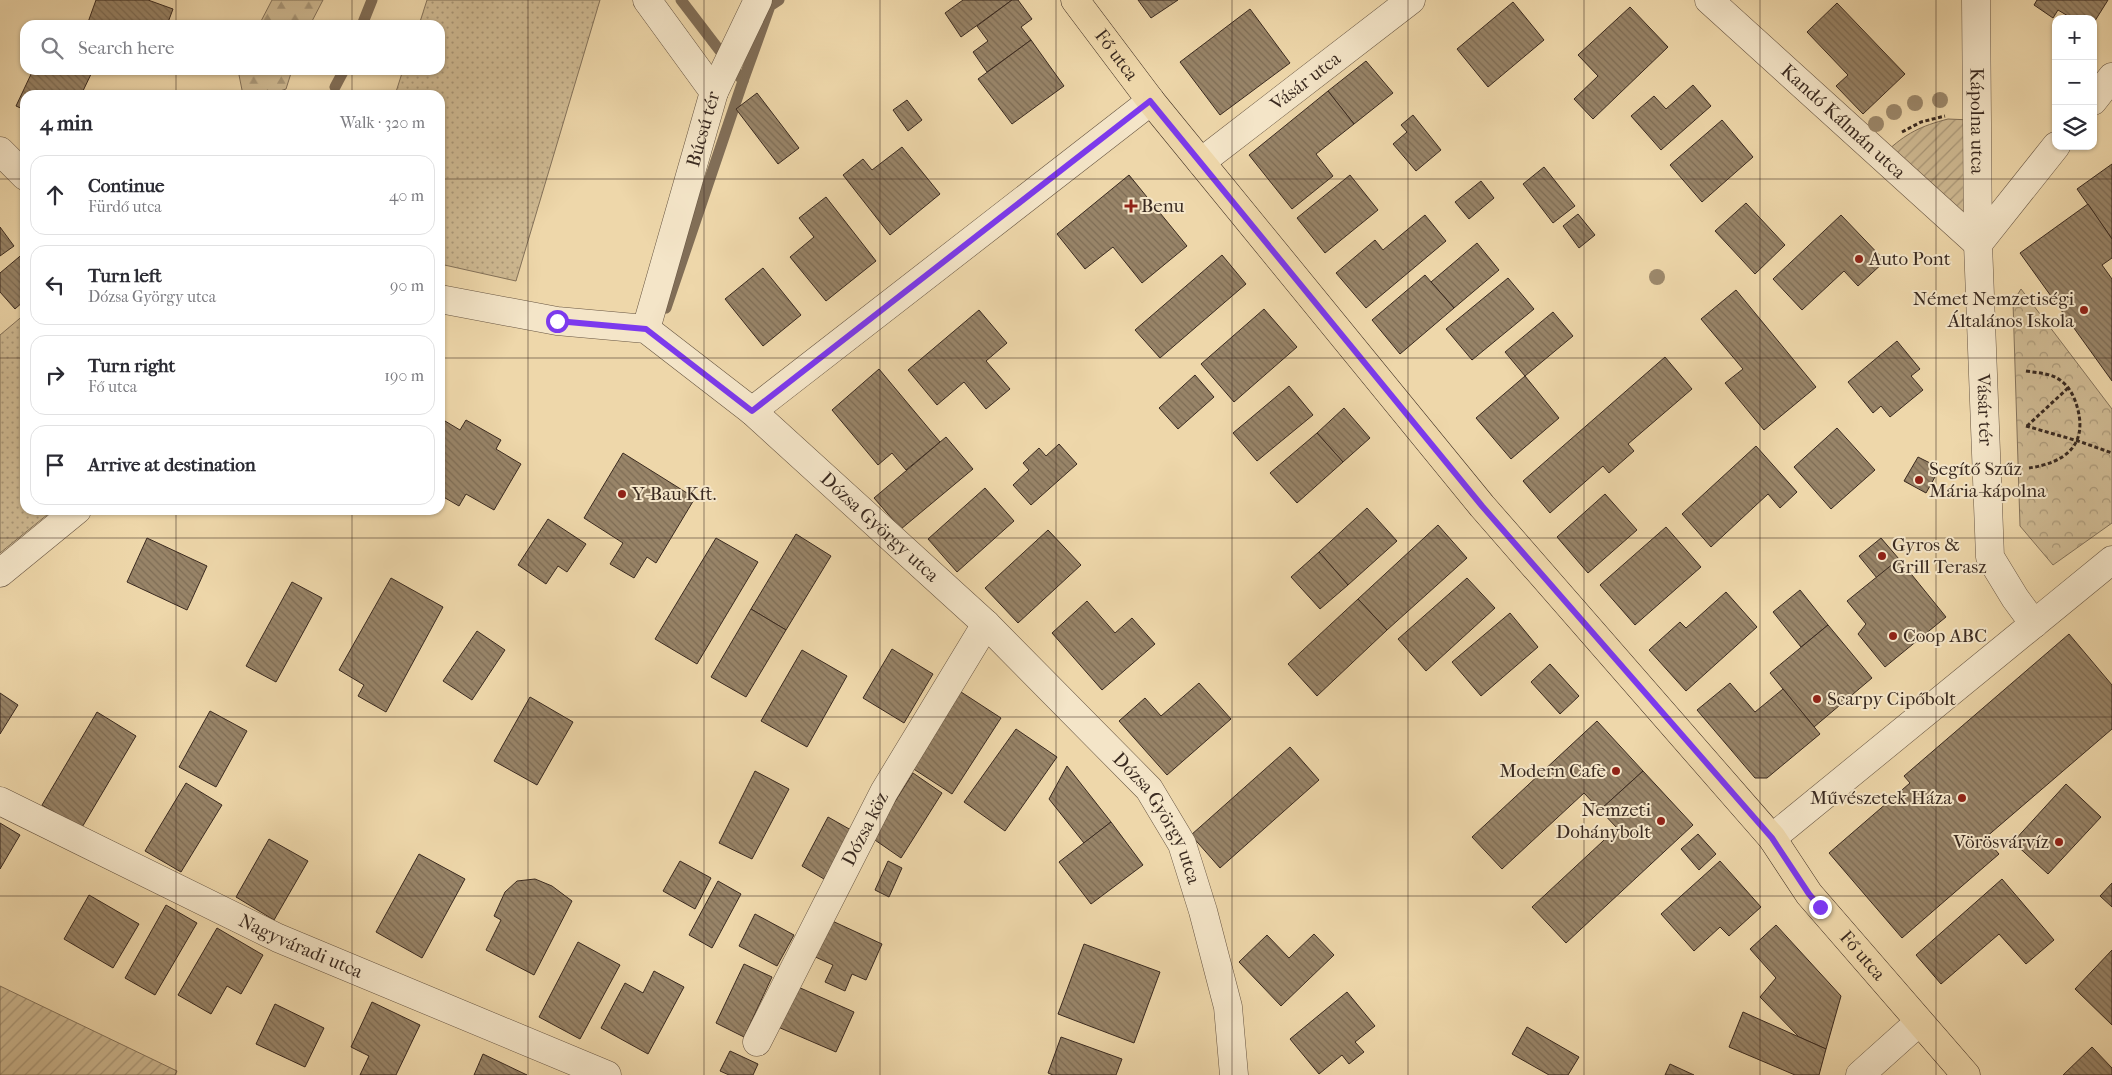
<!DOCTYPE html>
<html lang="en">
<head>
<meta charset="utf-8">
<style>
	:root { --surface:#fff; --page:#f7f7f7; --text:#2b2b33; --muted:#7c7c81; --line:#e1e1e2 }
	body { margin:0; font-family:"IM FELL French Canon",serif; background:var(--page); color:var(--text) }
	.controls { position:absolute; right:15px; top:15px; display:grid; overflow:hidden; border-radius:10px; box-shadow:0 1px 4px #0004 }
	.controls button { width:45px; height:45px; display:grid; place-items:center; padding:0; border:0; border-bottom:1px solid var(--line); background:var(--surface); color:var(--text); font:25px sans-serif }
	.stop { position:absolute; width:15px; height:15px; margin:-11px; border:4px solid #7c3aed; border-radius:50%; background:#fff }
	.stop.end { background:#7c3aed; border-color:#fff; box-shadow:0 1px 5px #0008 }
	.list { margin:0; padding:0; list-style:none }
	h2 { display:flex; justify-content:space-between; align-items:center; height:65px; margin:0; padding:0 20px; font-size:21px }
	h2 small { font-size:16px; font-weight:400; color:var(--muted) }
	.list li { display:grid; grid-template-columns:32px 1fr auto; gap:15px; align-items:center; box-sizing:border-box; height:80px; margin:0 10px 10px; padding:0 10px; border:1px solid var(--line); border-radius:15px }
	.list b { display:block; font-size:19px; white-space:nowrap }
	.list p { margin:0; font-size:16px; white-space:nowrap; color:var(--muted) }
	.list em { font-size:16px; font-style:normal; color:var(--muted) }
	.icon { flex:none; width:28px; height:28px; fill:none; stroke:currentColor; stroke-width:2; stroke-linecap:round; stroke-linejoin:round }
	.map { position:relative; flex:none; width:2112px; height:1075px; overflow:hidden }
	.search { position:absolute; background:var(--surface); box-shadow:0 1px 4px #0004; left:20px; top:20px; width:425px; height:55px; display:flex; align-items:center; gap:12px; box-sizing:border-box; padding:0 18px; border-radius:15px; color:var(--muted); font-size:19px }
	.panel { position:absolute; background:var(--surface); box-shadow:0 1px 4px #0004; left:20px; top:90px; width:425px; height:425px; border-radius:15px }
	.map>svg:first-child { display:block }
	.grass { fill:url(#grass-dots); stroke:#84725a }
	.forest { fill:url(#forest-firs); stroke:#84725a }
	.park { fill:url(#park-crowns); stroke:#84725a }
	.garden { fill:url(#garden-furrows); stroke:#84725a }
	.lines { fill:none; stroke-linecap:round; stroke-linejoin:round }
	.stream { stroke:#816e57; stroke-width:11 }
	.building { fill:url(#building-back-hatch); stroke:#3a2a20 }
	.minor-casing { stroke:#675542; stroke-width:29 }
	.major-casing { stroke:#3a2a20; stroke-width:29 }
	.path { stroke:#3a2a20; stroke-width:3; stroke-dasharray:4 2.5; stroke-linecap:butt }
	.minor { stroke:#f4e5c8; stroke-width:28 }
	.major { stroke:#eed7aa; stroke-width:28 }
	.tree { fill:#9c886b }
	.route { stroke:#7c3aed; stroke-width:6 }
	.grid { fill:none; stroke:#3a2a20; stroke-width:1; stroke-opacity:0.55 }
	.poi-dot { fill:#8f2418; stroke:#f4e5c8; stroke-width:2 }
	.labels { text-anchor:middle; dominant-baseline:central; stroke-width:4; stroke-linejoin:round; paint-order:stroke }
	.street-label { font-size:19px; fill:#3a2a20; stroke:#f4e5c8 }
	.poi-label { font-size:19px; fill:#3a2a20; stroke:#f4e5c8; text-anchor:start }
</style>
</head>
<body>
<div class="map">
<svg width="2112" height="1075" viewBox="0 0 2112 1075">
	<defs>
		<pattern id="grass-dots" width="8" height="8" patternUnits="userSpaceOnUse" patternTransform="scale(1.25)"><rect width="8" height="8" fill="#cfba93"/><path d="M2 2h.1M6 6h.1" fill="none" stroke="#a99778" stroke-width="1.8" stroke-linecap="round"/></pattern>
		<pattern id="forest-firs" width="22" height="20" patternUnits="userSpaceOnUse" patternTransform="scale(1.25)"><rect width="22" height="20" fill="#cfba93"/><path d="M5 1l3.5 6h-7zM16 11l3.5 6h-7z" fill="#a99778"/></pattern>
		<pattern id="park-crowns" width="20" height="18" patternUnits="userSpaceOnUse" patternTransform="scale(1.25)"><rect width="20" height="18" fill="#cfba93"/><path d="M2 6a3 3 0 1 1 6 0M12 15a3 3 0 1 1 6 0" fill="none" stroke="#a99778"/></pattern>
		<pattern id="garden-furrows" width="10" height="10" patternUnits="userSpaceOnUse" patternTransform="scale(1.25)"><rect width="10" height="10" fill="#cfba93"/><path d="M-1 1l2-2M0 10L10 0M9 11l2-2" fill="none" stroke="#a99778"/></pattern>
		<pattern id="building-back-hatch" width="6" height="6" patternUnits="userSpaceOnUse" patternTransform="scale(1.25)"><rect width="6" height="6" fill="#988468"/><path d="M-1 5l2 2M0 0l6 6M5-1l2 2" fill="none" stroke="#7d6c55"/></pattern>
	</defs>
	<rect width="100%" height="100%" fill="#eed7aa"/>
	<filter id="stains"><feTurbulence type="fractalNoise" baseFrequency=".004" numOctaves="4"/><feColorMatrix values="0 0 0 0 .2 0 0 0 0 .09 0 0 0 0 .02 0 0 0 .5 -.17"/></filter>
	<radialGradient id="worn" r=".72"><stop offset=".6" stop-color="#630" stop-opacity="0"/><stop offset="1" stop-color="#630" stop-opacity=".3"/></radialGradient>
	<g class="grass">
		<polygon points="427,0 600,0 516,281 440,264 440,95 395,95 403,70 440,70 440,25 419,25"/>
		<polygon points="25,314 25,510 53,510 0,553 0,335"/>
	</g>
	<g class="forest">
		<polygon points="272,0 323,0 310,25 259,25"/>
		<polygon points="238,70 292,70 286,89 268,95 243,95"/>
	</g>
	<polygon class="park" points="2021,289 2112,409 2112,523 2053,565 2020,526 2013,302"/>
	<g class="garden">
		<path d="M1948 119 1971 120 1972 224 1885 153C1906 133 1921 126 1948 119Z"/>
		<polygon points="0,986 177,1071 175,1075 0,1075"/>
	</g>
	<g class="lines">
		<g class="stream">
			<polyline points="362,25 372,0"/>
			<polyline points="743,81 770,6 779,0"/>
			<polyline points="335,87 344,70"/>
			<polyline points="666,308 743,81 681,0"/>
		</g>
	</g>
	<g class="building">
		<polygon points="96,0 148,0 173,9 167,25 87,25"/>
		<polygon points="963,0 1012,0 961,37 945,13"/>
		<polygon points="1012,0 1018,0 1032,19 1021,27 1031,40 987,72 973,52 988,41 977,26"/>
		<polygon points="1138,0 1178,0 1151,18"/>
		<polygon points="2037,0 2108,0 2093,24 2093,19 2073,19 2058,10 2053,18 2034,5"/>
		<polygon points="1513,2 1544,40 1488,87 1457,49"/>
		<polygon points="1837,3 1905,74 1863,114 1836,86 1848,75 1807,32"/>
		<polygon points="1630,7 1668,47 1593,119 1574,99 1598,76 1578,55"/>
		<polygon points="1250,9 1290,63 1220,115 1180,62"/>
		<polygon points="1031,40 1064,86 1012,124 978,79"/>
		<polygon points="1366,61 1393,93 1354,124 1328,91"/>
		<polygon points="33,70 43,72 44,70 93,70 81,95 25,95 25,110 16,106"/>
		<polygon points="1693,85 1711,106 1661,150 1631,116 1654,96 1666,109"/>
		<polygon points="1328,91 1354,124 1316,154 1333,176 1292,209 1249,155"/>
		<polygon points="757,93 799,148 778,164 736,109"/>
		<polygon points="907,100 922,120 908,131 893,110"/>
		<polygon points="1413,115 1441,150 1416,171 1393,144 1407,132 1401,125"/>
		<polygon points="1722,120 1753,157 1702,202 1670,165"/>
		<polygon points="902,147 940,194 890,235 843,175 863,159 872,170"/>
		<polygon points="2112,164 2112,239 2077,189"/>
		<polygon points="1544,167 1575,206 1553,223 1523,184"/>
		<polygon points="1129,175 1187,246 1142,283 1113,247 1085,269 1057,234"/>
		<polygon points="1350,175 1378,210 1325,253 1297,218"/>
		<polygon points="1481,181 1494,198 1469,219 1455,202"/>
		<polygon points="826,197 876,261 826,301 790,257 814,237 799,218"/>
		<polygon points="1746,203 1785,245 1755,274 1715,231"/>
		<polygon points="2088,204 2112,239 2112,258 2102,265 2112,279 2112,381 2020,253"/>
		<polygon points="1578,214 1595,235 1579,248 1563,226"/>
		<polygon points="1425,215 1446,241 1366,308 1336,273 1375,240 1383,250"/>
		<polygon points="1841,215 1885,261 1858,286 1844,271 1802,310 1773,279"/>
		<polygon points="0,227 14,246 0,256"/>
		<polygon points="1477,243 1499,270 1454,308 1431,282"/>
		<polygon points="25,252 25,300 15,309 0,292 0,273"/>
		<polygon points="1222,255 1246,284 1160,358 1135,330"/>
		<polygon points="763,268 801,315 763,346 725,299"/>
		<polygon points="1425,275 1454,308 1400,354 1372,320"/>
		<polygon points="1508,278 1534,309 1472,360 1446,329"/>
		<polygon points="1736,290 1816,387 1764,430 1725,383 1743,369 1701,319"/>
		<polygon points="1264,309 1297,347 1234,402 1201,364"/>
		<polygon points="979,310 1007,343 986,361 1010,389 986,409 964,382 937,405 908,370"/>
		<polygon points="1553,312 1573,336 1525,376 1505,352"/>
		<polygon points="1897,341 1920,369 1911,376 1923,390 1890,417 1881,406 1873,413 1848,382"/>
		<polygon points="1665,357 1692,389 1628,444 1634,451 1609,473 1603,466 1550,513 1523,481"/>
		<polygon points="879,369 940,442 906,470 892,453 878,465 832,410"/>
		<polygon points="1195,375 1214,397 1178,429 1159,408"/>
		<polygon points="1525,376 1559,418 1511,459 1476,418"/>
		<polygon points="1289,386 1313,415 1257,461 1233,433"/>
		<polygon points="1344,408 1370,438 1343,462 1317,433"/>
		<polygon points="440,418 460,430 466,420 501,440 496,449 521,464 494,510 466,494 459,506 440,495"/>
		<polygon points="1837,428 1875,470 1831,509 1794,467"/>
		<polygon points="1317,433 1343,462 1297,503 1270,473"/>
		<polygon points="946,437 973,469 901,529 874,498"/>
		<polygon points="1059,444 1077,464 1031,505 1013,485 1029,470 1023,463 1039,448 1046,456"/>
		<polygon points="1756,446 1797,492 1780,508 1768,494 1711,547 1682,514"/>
		<polygon points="623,453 695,498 656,563 647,557 634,578 610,564 623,543 584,518"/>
		<polygon points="1918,457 1940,468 1926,493 1904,481"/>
		<polygon points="985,488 1014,521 957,572 928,539"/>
		<polygon points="1605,494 1637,530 1588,573 1557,537"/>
		<polygon points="1367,508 1397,541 1348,585 1319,552"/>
		<polygon points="548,519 586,544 567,572 558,566 546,584 518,565"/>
		<polygon points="1438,525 1467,558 1387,630 1358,599"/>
		<polygon points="1666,527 1701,567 1635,625 1600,585"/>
		<polygon points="1048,530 1081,565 1018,623 985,588"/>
		<polygon points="796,534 831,556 786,630 751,609"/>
		<polygon points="147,538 207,566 187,610 127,582"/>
		<polygon points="716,538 758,562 697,664 655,639"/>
		<polygon points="1881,538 1899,559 1877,578 1859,556"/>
		<polygon points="1319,552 1348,585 1320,609 1291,577"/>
		<polygon points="1899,559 1946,617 1885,667 1858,634 1866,624 1847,601"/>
		<polygon points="391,578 443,607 386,712 358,696 364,685 339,670"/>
		<polygon points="1467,578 1495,608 1426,671 1398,639"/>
		<polygon points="292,582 322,598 276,682 246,666"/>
		<polygon points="1800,590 1828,625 1801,647 1773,612"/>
		<polygon points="1726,592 1757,627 1686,691 1649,650 1680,622 1686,628"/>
		<polygon points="1358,599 1387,630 1317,696 1288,664"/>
		<polygon points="1087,601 1115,633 1132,618 1155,644 1102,690 1052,633"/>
		<polygon points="751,609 786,630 746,697 711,677"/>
		<polygon points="1510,613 1538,647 1481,696 1452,662"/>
		<polygon points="1828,625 1872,678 1814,727 1770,673"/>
		<polygon points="477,631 505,650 472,700 443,681"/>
		<polygon points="2069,634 2112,685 2112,729 1985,838 1999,854 1902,938 1829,853 1910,783 1904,776"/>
		<polygon points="892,649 933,674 904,723 863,698"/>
		<polygon points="802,650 847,676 807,747 761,721"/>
		<polygon points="1550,664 1579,696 1560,714 1531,682"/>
		<polygon points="1199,683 1231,719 1167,775 1119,721 1145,698 1161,716"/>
		<polygon points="1730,683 1755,712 1783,689 1820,734 1767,778 1755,778 1697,710"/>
		<polygon points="958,690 1001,718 952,794 909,766"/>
		<polygon points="0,693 18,705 0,734"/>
		<polygon points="530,697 573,722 537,785 494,761"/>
		<polygon points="210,711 247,731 216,787 179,767"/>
		<polygon points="97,712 136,736 81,829 42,805"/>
		<polygon points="1597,721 1643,771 1600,810 1584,793 1502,869 1472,837"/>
		<polygon points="1016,729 1057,757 1005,831 964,802"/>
		<polygon points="1290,747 1319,780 1220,868 1191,835"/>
		<polygon points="1067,766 1111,822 1084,843 1049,799"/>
		<polygon points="755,771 789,789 752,859 719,843"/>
		<polygon points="1643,771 1693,825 1566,943 1532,907 1617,828 1600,810"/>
		<polygon points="913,773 942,793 901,858 872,838"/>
		<polygon points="186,783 222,805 181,872 145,851"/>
		<polygon points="2066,784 2101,817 2048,874 2013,842"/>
		<polygon points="828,817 851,830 824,879 802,866"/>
		<polygon points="1111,822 1143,865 1091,904 1059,862"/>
		<polygon points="0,823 20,835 0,869"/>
		<polygon points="1698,834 1716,854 1699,870 1681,849"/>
		<polygon points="269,839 308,861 274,920 236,897"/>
		<polygon points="419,854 465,879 422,958 376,932"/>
		<polygon points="680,861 711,878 695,909 663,891"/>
		<polygon points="888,861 902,868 889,897 875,890"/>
		<polygon points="1720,861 1761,907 1729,936 1720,927 1694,951 1661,914"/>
		<polygon points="535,879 552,886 572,901 534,975 486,950 501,920 494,916 505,892 517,881"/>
		<polygon points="2002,879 2054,940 2026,964 1999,934 1941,984 1916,955"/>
		<polygon points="718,881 741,894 712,948 689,935"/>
		<polygon points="2112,883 2112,907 2100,896"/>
		<polygon points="89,895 139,924 113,968 64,939"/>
		<polygon points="166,905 197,923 155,995 125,978"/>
		<polygon points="755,914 794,935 777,966 739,946"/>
		<polygon points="828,919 882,944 866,980 852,974 845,991 825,982 833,965 811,955"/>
		<polygon points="1776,925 1841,996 1826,1049 1799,1037 1760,997 1776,978 1750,949"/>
		<polygon points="217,928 263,955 241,994 227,986 211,1014 178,995"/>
		<polygon points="1314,934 1334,955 1281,1006 1239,962 1267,935 1289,958"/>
		<polygon points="578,942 620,965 580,1039 539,1017"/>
		<polygon points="1084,944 1160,972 1134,1043 1058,1014"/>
		<polygon points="2112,950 2112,1025 2075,989"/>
		<polygon points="744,964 772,977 744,1037 716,1023"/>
		<polygon points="654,971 684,987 648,1054 601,1028 625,983 643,993"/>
		<polygon points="796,986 854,1012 836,1052 778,1027"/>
		<polygon points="1347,992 1375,1026 1355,1042 1364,1052 1349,1064 1342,1055 1319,1074 1290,1039"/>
		<polygon points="372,1002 420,1025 396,1075 360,1075 369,1056 351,1047"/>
		<polygon points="275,1004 324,1028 305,1067 256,1044"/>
		<polygon points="1743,1012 1826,1049 1819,1075 1795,1075 1729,1047"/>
		<polygon points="1527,1027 1579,1057 1568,1075 1549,1075 1512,1054"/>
		<polygon points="1061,1037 1122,1059 1116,1075 1053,1075 1048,1073"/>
		<polygon points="2092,1047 2112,1068 2112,1075 2063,1075"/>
		<polygon points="730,1051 758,1064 753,1075 729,1075 720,1071"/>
		<polygon points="483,1054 527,1075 474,1075"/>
		<polygon points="1670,1064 1694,1075 1665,1075"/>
	</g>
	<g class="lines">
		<defs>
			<g id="minor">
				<path id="s1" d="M1709 0 1978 244"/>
				<path id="s2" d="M1976 0 1978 244 1990 557 2015 598 2034 624"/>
				<polyline points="714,92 758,0"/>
				<polyline points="2093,101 2112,77"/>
				<polyline points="0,151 25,176"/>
				<path id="s3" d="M1201 162 1411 0"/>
				<polyline points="1978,244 2056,146"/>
				<path id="s4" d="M440 299 557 321 646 329 752 411 986 624 1149 789 1182 844 1203 911 1228 1007 1234 1075"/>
				<path id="s5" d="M646 329 714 92 647 0"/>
				<polyline points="752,411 1151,101"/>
				<polyline points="0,573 77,510"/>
				<path id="s6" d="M0 801 278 938 607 1075"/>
				<polyline points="1772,838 2112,560"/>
				<path id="s7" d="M757 1042 884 792 986 624"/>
				<polyline points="1860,1075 1919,1022"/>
			</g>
			<g id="major">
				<path id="s8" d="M1075 0 1151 101 1482 506 1772 838 1809 894 1966 1075"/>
			</g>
		</defs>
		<use href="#minor" class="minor-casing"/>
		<use href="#major" class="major-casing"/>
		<g class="path">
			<polyline points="1902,132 1921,122 1945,116"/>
			<path d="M2026 371C2038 373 2050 373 2060 380 2070 387 2075 398 2078 410 2087 447 2063 463 2029 468"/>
			<polyline points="2026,426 2078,441 2112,453"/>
			<polyline points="2027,426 2068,388"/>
		</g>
		<use href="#minor" class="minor"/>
		<use href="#major" class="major"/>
	</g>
	<g class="tree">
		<circle cx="1940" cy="100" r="8"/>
		<circle cx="1915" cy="103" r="8"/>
		<circle cx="1894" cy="112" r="8"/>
		<circle cx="1876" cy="124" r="8"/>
		<circle cx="1657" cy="277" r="8"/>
	</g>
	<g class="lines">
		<polyline class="route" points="557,321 646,329 752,411 1150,101 1482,506 1772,838 1809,894 1820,907"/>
	</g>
	<path class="grid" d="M176 0V25M352 0V25M528 0V1075M704 0V1075M880 0V1075M1056 0V1075M1232 0V1075M1408 0V1075M1584 0V1075M1760 0V1075M1936 0V1075M176 70V95M352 70V95M0 179H25M440 179H2112M0 358H25M440 358H2112M176 510V1075M352 510V1075M0 538H2112M0 717H2112M0 896H2112"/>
	<g class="poi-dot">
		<path d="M1128.5 198.5h5v5h5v5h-5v5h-5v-5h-5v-5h5z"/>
		<circle cx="1859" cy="259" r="5"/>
		<circle cx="2084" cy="310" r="5"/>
		<circle cx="1919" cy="480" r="5"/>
		<circle cx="622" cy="494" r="5"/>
		<circle cx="1882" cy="556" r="5"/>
		<circle cx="1893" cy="636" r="5"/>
		<circle cx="1817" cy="699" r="5"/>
		<circle cx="1616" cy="771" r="5"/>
		<circle cx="1962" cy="798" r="5"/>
		<circle cx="1661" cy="821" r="5"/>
		<circle cx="2059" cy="842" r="5"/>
	</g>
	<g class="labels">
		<g class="street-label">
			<text stroke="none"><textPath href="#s8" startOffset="69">Fő utca</textPath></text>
			<text stroke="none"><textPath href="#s3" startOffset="132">Vásár utca</textPath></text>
			<text stroke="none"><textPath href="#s1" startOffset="181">Kandó Kálmán utca</textPath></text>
			<text stroke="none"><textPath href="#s2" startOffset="121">Kápolna utca</textPath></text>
			<text stroke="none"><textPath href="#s5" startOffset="208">Búcsú tér</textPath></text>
			<text stroke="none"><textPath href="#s2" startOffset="410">Vásár tér</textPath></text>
			<text stroke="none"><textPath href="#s4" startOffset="515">Dózsa György utca</textPath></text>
			<text stroke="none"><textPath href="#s4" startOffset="920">Dózsa György utca</textPath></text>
			<text stroke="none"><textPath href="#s7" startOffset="239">Dózsa köz</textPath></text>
			<text stroke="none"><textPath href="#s6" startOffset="334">Nagyváradi utca</textPath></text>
			<text stroke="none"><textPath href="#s8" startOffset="1239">Fő utca</textPath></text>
		</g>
		<g class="poi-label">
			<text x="1141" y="206">Benu</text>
			<text x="1869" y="259">Auto Pont</text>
			<text x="2074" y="299" text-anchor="end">Német Nemzetiségi<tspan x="2074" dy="22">Általános Iskola</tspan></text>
			<text x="1929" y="469">Segítő Szűz<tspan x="1929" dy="22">Mária-kápolna</tspan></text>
			<text x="632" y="494">Y-Bau Kft.</text>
			<text x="1892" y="545">Gyros &amp;<tspan x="1892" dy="22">Grill Terasz</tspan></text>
			<text x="1903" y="636">Coop ABC</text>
			<text x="1827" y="699">Scarpy Cipőbolt</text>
			<text x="1606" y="771" text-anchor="end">Modern Cafe</text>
			<text x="1952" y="798" text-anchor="end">Művészetek Háza</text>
			<text x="1651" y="810" text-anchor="end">Nemzeti<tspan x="1651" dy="22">Dohánybolt</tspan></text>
			<text x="2049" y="842" text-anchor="end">Vörösvárvíz</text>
		</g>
	</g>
	<rect width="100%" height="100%" filter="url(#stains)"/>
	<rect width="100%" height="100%" fill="url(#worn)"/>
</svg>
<div class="controls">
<button>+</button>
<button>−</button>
<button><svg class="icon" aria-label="layers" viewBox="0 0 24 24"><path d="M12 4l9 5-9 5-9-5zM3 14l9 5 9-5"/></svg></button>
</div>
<div class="stop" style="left:557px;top:321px"></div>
<div class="stop end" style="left:1820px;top:907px"></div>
<div class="search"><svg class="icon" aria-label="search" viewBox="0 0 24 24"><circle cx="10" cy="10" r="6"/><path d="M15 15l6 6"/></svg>Search here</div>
<section class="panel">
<h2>4 min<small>Walk · 320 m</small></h2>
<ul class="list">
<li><svg class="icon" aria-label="ahead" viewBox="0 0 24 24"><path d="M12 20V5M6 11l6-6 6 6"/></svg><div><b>Continue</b><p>Fürdő utca</p></div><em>40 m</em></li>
<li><svg class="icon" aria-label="left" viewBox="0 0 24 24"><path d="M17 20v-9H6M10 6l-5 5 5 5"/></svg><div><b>Turn left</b><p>Dózsa György utca</p></div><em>90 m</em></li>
<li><svg class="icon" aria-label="right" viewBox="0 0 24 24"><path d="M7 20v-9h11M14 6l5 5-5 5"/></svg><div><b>Turn right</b><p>Fő utca</p></div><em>190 m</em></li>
<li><svg class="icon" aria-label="arrive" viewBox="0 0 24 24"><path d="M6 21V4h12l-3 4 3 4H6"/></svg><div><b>Arrive at destination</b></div></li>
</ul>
</section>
</div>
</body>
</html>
